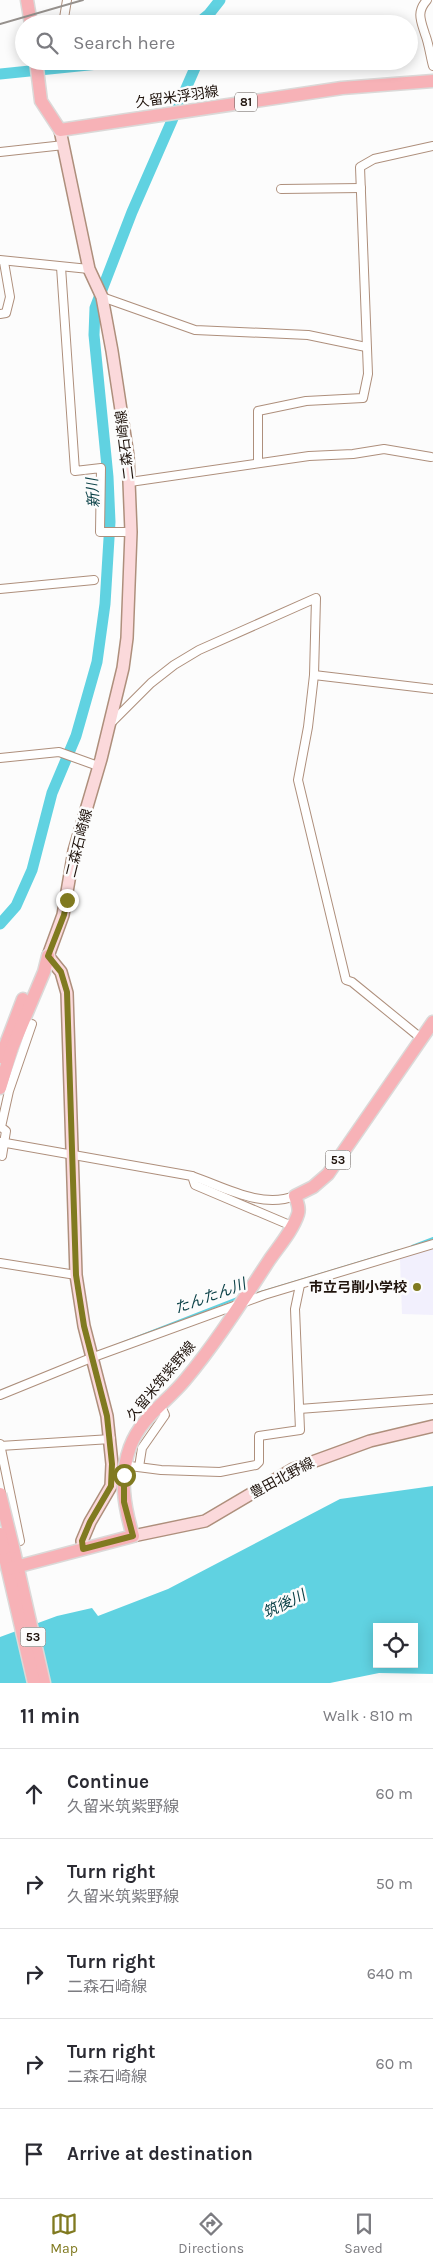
<!DOCTYPE html>
<html lang="en">
<head>
<meta charset="utf-8">
<style>
	:root { --surface:#fff; --page:#f7f7f7; --text:#2b2b33; --muted:#7c7c81; --line:#e1e1e2; --accent:#807a20 }
	body { margin:0; font-family:Karla,"Noto Sans JP",sans-serif; background:var(--page); color:var(--text) }
	.controls { position:absolute; right:15px; bottom:15px; display:grid; overflow:hidden; border-radius:0px; box-shadow:0 2px 12px #0003 }
	.controls button { width:45px; height:45px; display:grid; place-items:center; padding:0; border:0; border-bottom:1px solid var(--line); background:var(--surface); color:var(--text); font:25px sans-serif }
	.stop { position:absolute; width:15px; height:15px; margin:-11px; border:4px solid #807a20; border-radius:50%; background:#fff }
	.stop.end { background:#807a20; border-color:#fff; box-shadow:0 1px 5px #0008 }
	.list { margin:0; padding:0; list-style:none }
	h2 { display:flex; justify-content:space-between; align-items:center; height:65px; margin:0; padding:0 20px; font-size:21px }
	h2 small { font-size:16px; font-weight:400; color:var(--muted) }
	.list li { display:grid; grid-template-columns:32px 1fr auto; gap:15px; align-items:center; box-sizing:border-box; height:90px; padding:0 20px; border-top:1px solid var(--line) }
	.list b { display:block; font-size:19px; white-space:nowrap }
	.list p { margin:0; font-size:16px; white-space:nowrap; color:var(--muted) }
	.list em { font-size:16px; font-style:normal; color:var(--muted) }
	.icon { flex:none; width:28px; height:28px; fill:none; stroke:currentColor; stroke-width:2; stroke-linecap:round; stroke-linejoin:round }
	.map { position:relative; flex:none; width:433px; height:1683px; overflow:hidden }
	.search { position:absolute; background:var(--surface); box-shadow:0 2px 12px #0003; left:15px; right:15px; top:15px; height:55px; display:flex; align-items:center; gap:12px; box-sizing:border-box; padding:0 18px; border-radius:28px; color:var(--muted); font-size:19px }
	.sheet { height:515px; background:var(--surface) }
	nav { display:flex; justify-content:space-around; align-items:center; box-sizing:border-box; height:70px; border-top:1px solid var(--line); background:var(--surface); font-size:14px; color:var(--muted) }
	nav a { display:grid; justify-items:center; gap:2px }
	nav .on { color:var(--accent) }
	.map>svg:first-child { display:block }
	.education { fill:#f2f0fd }
	.water { fill:#60d2e1; fill-rule:evenodd }
	.lines { fill:none; stroke-linecap:round; stroke-linejoin:round }
	.stream { stroke:#60d2e1; stroke-width:2 }
	.river { stroke:#60d2e1; stroke-width:11 }
	.street-casing { stroke:#ae8f7c; stroke-width:10 }
	.secondary-casing { stroke:#ae8f7c; stroke-width:14 }
	.primary-casing { stroke:#dbd9d8; stroke-width:15 }
	.street { stroke:#fff; stroke-width:8 }
	.secondary { stroke:#fbd9db; stroke-width:11 }
	.primary { stroke:#f7b2b7; stroke-width:12 }
	.rail { stroke:#96918d; stroke-width:2 }
	.primary-bridge-casing { stroke:#dbd9d8; stroke-width:15; stroke-linecap:butt }
	.primary-bridge { stroke:#f7b2b7; stroke-width:12 }
	.route { stroke:#807a20; stroke-width:6 }
	.poi-dot { fill:#807a20; stroke:#fcfcfc; stroke-width:2 }
	.labels { text-anchor:middle; dominant-baseline:central; stroke-width:5; stroke-linejoin:round; paint-order:stroke }
	.shield { fill:#fcfcfc; stroke:#615954; stroke-width:1 }
	.shield-label { font-size:12px; font-weight:bold; fill:#1f130c }
	.street-label { font-size:14px; fill:#1f130c; stroke:#fcfcfc }
	.poi-label { font-size:14px; font-weight:bold; fill:#1f130c; stroke:#fcfcfc; text-anchor:end }
	.water-label { font-size:15px; font-style:italic; fill:#0c4248; stroke:#fcfcfc }
</style>
</head>
<body>
<div class="map">
<svg width="433" height="1683" viewBox="0 0 433 1683">
	<rect width="100%" height="100%" fill="#fcfcfc"/>
	<polygon class="education" points="433,1247 433,1315 402,1314 400,1259"/>
	<path class="water" d="M433 1486V1674L379 1673 330 1683H0V1637L57 1616 92 1608 98 1616 168 1589 340 1499ZM377 1627H414V1664H377Z"/>
	<g class="lines">
		<g class="stream">
			<polyline points="412,1246 433,1238"/>
			<polyline points="254,1294 400,1250"/>
			<polyline points="114,1346 240,1297"/>
			<polyline points="0,1391 25,1381"/>
		</g>
		<g class="river">
			<polyline points="197,24 209,14 220,0"/>
			<polyline points="0,74 128,61"/>
			<polyline points="0,924 16,906 32,870 52,793 76,736 97,662 105,604 110,522 108,477 94,335 95,308 132,212 198,61"/>
		</g>
		<defs>
			<g id="street">
				<path d="M427 0C416 12 421 21 425 34 429 44 430 55 433 66"/>
				<polyline points="63,24 67,0"/>
				<polyline points="0,152 64,145"/>
				<polyline points="281,189 361,188"/>
				<polyline points="0,260 89,269"/>
				<polyline points="61,267 75,471 101,468 100,532 131,532"/>
				<polyline points="102,297 195,330 308,335 366,347"/>
				<polyline points="0,314 6,313 10,297 4,262"/>
				<polyline points="258,463 258,411 306,401 363,398 368,374 360,167 374,159 433,146"/>
				<polyline points="130,482 309,456 353,454 384,449 431,457"/>
				<polyline points="0,589 94,580"/>
				<polyline points="314,675 433,689"/>
				<polyline points="111,723 151,683 174,665 199,650 316,598 314,675 308,727 298,780 346,980 352,982 422,1039"/>
				<polyline points="0,758 59,752 98,766"/>
				<polyline points="0,1142 192,1176 195,1185 292,1226"/>
				<polyline points="0,1155 2,1156 6,1131 1,1127 9,1091 32,1024"/>
				<path d="M192 1176C224 1187 261 1209 295 1196"/>
				<polyline points="0,1263 76,1275"/>
				<polyline points="0,1395 91,1358 264,1295 433,1244"/>
				<polyline points="299,1409 433,1399"/>
				<polyline points="0,1444 20,1541 9,1543"/>
				<polyline points="0,1446 111,1439"/>
				<polyline points="130,1466 161,1470 220,1472 256,1465 259,1462 259,1436 300,1430 295,1309 300,1285"/>
				<polyline points="139,1467 142,1448 165,1415 160,1404"/>
			</g>
			<g id="secondary">
				<polyline points="60,130 89,269 102,297 112,351 128,456 131,532 127,638 123,668 101,759 74,851 63,915 48,956 61,972 67,993 76,1275 84,1326 107,1416 112,1464 111,1486 90,1522 82,1541 83,1549"/>
				<polyline points="133,1536 205,1521 293,1469 370,1441 433,1426"/>
			</g>
			<g id="primary">
				<polyline points="27,0 31,24"/>
				<polyline points="36,61 41,101 60,130 342,88 433,81"/>
				<polyline points="1,1057 23,999"/>
				<polyline points="0,1088 12,1048 44,972 48,956"/>
				<polyline points="13,1547 44,1683"/>
				<polyline points="3,1549 34,1683"/>
				<path d="M8 1569 133 1536C124 1506 119 1477 130 1447 141 1417 166 1403 185 1380 216 1343 243 1300 270 1259 279 1246 293 1230 298 1214 300 1208 297 1202 295 1196L313 1187 328 1174 433 1022"/>
			</g>
		</defs>
		<use href="#street" class="street-casing"/>
		<use href="#secondary" class="secondary-casing"/>
		<use href="#primary" class="primary-casing"/>
		<use href="#street" class="street"/>
		<use href="#secondary" class="secondary"/>
		<use href="#primary" class="primary"/>
		<polyline class="rail" points="0,24 83,0"/>
		<defs>
			<g id="primary-bridge">
				<polyline points="0,1494 13,1547"/>
				<polyline points="0,1534 3,1549"/>
			</g>
		</defs>
		<use href="#primary-bridge" class="primary-bridge-casing"/>
		<use href="#primary-bridge" class="primary-bridge"/>
	</g>
	<g class="lines">
		<polyline class="route" points="67,900 64,915 48,956 61,972 67,992 76,1275 84,1326 107,1416 112,1464 111,1486 90,1522 82,1541 83,1549 133,1536 124,1502 124,1475"/>
	</g>
	<circle class="poi-dot" cx="417" cy="1287" r="5"/>
	<g class="labels">
		<g class="shield">
			<rect x="235" y="92.5" width="22" height="19" rx="4"/>
			<rect x="325.5" y="1150.5" width="25" height="19" rx="4"/>
			<rect x="20.5" y="1627.5" width="25" height="19" rx="4"/>
		</g>
		<g class="shield-label">
			<text x="246" y="102">81</text>
			<text x="338" y="1160">53</text>
			<text x="33" y="1637">53</text>
		</g>
		<g class="street-label">
			<text transform="translate(177 97) rotate(-8)">久留米浮羽線</text>
			<text transform="translate(125 445) rotate(-97)">二森石崎線</text>
			<text transform="translate(79 843) rotate(-76)">二森石崎線</text>
			<text transform="translate(161 1381) rotate(-50)">久留米筑紫野線</text>
			<text transform="translate(282 1478) rotate(-28)">豊田北野線</text>
		</g>
		<g class="poi-label">
			<text x="407" y="1287">市立弓削小学校</text>
		</g>
		<g class="water-label">
			<text transform="translate(93 493) rotate(-94)">新川</text>
			<text transform="translate(210 1296) rotate(-20)">たんたん川</text>
			<text transform="translate(284 1604) rotate(-26)">筑後川</text>
		</g>
	</g>
</svg>
<div class="controls">
<button><svg class="icon" aria-label="locate" viewBox="0 0 24 24"><circle cx="12" cy="12" r="6"/><path d="M12 2v4M12 18v4M2 12h4M18 12h4"/></svg></button>
</div>
<div class="stop" style="left:124px;top:1475px"></div>
<div class="stop end" style="left:67px;top:900px"></div>
<div class="search"><svg class="icon" aria-label="search" viewBox="0 0 24 24"><circle cx="10" cy="10" r="6"/><path d="M15 15l6 6"/></svg>Search here</div>
</div>
<section class="sheet">
<h2>11 min<small>Walk · 810 m</small></h2>
<ul class="list">
<li><svg class="icon" aria-label="ahead" viewBox="0 0 24 24"><path d="M12 20V5M6 11l6-6 6 6"/></svg><div><b>Continue</b><p>久留米筑紫野線</p></div><em>60 m</em></li>
<li><svg class="icon" aria-label="right" viewBox="0 0 24 24"><path d="M7 20v-9h11M14 6l5 5-5 5"/></svg><div><b>Turn right</b><p>久留米筑紫野線</p></div><em>50 m</em></li>
<li><svg class="icon" aria-label="right" viewBox="0 0 24 24"><path d="M7 20v-9h11M14 6l5 5-5 5"/></svg><div><b>Turn right</b><p>二森石崎線</p></div><em>640 m</em></li>
<li><svg class="icon" aria-label="right" viewBox="0 0 24 24"><path d="M7 20v-9h11M14 6l5 5-5 5"/></svg><div><b>Turn right</b><p>二森石崎線</p></div><em>60 m</em></li>
<li><svg class="icon" aria-label="arrive" viewBox="0 0 24 24"><path d="M6 21V4h12l-3 4 3 4H6"/></svg><div><b>Arrive at destination</b></div></li>
</ul>
</section>
<nav>
<a class="on"><svg class="icon" aria-label="map" viewBox="0 0 24 24"><path d="M3 6l6-2 6 2 6-2v14l-6 2-6-2-6 2zM9 4v14M15 6v14"/></svg>Map</a>
<a><svg class="icon" aria-label="directions" viewBox="0 0 24 24"><path d="M12 3l9 9-9 9-9-9zM9 14v-3h6M13 9l2 2-2 2"/></svg>Directions</a>
<a><svg class="icon" aria-label="saved" viewBox="0 0 24 24"><path d="M7 4h10v16l-5-4-5 4z"/></svg>Saved</a>
</nav>
</body>
</html>
